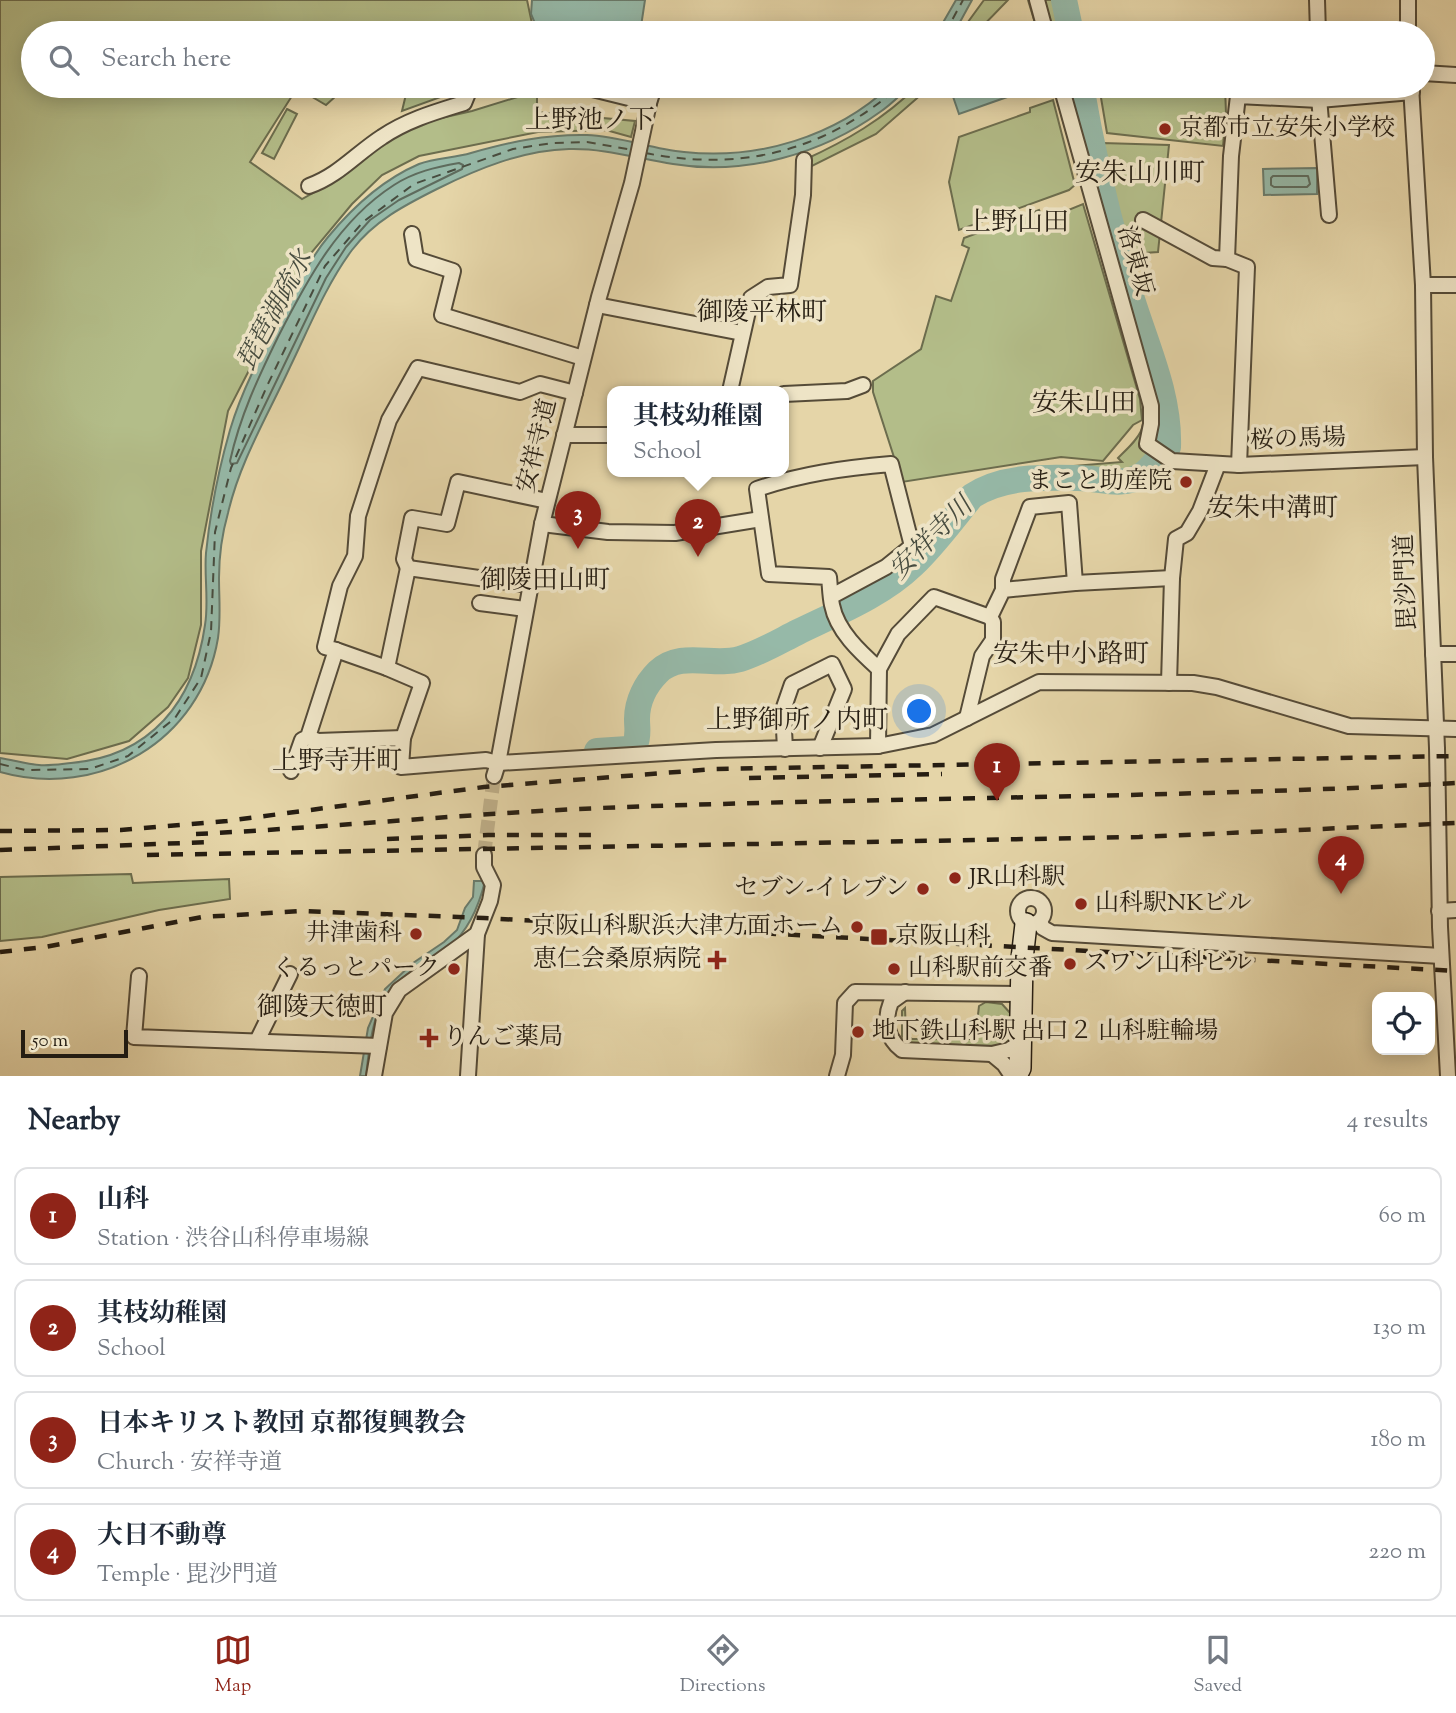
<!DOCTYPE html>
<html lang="en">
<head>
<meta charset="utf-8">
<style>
	:root { --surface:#fff; --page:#f6f6f7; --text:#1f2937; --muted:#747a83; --line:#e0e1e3; --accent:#8f2418 }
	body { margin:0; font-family:"Sorts Mill Goudy","Noto Serif JP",serif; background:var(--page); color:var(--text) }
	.controls { position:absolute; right:21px; bottom:21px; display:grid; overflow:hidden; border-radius:14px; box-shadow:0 4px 18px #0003 }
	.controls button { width:63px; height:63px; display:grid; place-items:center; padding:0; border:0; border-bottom:2px solid var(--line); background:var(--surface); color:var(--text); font:35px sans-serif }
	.scale { position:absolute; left:21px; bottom:18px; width:107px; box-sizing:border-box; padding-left:7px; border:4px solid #251d12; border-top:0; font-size:19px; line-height:24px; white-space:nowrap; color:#251d12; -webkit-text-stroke:5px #eee4c6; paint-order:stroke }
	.you { position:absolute; left:920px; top:712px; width:24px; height:24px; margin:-18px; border:5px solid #fff; border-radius:50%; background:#1a73e8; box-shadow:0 0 0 10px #1a73e833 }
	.badge { display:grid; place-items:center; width:46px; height:46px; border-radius:50%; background:var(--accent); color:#fff; font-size:23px; font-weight:700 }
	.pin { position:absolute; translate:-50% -58px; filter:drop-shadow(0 2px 4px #0008) }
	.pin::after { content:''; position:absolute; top:37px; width:24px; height:21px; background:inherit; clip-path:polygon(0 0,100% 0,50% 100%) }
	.popup { position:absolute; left:607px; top:386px; width:182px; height:91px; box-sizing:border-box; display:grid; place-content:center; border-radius:14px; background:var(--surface); filter:drop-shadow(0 2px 5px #0005); font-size:23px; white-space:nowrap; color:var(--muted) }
	.popup b { font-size:26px; color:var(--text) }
	.popup::after { content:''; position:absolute; left:50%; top:100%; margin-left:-14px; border:14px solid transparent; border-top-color:var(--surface) }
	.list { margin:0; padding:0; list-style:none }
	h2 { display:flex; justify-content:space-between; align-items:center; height:91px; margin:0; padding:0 28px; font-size:30px }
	h2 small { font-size:23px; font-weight:400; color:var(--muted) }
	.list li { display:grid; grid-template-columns:46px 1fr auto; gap:21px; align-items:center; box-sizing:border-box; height:98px; margin:0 14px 14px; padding:0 14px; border:2px solid var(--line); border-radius:14px }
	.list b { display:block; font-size:26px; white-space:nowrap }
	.list p { margin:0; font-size:23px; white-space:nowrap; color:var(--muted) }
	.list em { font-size:23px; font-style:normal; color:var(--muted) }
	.icon { flex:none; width:38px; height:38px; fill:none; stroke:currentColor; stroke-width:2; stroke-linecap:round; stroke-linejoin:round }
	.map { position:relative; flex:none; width:1456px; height:1076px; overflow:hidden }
	.search { position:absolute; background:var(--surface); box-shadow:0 4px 18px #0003; left:21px; right:21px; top:21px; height:77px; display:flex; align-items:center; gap:18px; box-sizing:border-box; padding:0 24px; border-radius:38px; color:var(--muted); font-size:26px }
	.sheet { height:539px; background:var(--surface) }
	nav { display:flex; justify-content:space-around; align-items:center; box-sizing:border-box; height:98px; border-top:2px solid var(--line); background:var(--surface); font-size:19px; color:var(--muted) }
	nav a { display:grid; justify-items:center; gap:4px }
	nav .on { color:var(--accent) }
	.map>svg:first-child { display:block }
	.green { fill:#b3bd89; stroke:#6c6d4e; stroke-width:2 }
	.water { fill:#96b9a8; stroke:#697b6c; stroke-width:2 }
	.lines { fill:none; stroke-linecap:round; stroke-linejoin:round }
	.shore { stroke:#5e6b5d; stroke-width:2 }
	.river { stroke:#96b9a8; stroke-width:26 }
	.ferry { stroke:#474c3f; stroke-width:2; stroke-dasharray:9 7; stroke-linecap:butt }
	.minor-tunnel { stroke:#bfb08a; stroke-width:14; stroke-dasharray:14 7; stroke-linecap:butt }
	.minor-casing { stroke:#554b38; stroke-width:18 }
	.secondary-casing { stroke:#251d12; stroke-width:24 }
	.minor { stroke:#eee4c6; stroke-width:14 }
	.secondary { stroke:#eee4c6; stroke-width:21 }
	.rail { stroke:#251d12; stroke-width:4.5; stroke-dasharray:12 12; stroke-linecap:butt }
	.poi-dot { fill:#8f2418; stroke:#eee4c6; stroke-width:2.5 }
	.labels { text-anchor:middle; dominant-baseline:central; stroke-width:7; stroke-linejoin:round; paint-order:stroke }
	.poi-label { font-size:24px; fill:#251d12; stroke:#eee4c6; text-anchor:start }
	.street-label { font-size:24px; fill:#251d12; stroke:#eee4c6 }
	.neighbourhood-label { font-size:26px; fill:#251d12; stroke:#eee4c6 }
	.water-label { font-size:26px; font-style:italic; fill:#474c3f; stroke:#eee4c6 }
</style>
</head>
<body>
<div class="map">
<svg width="1456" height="1076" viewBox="0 0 1456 1076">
	<rect width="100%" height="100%" fill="#e5d5a8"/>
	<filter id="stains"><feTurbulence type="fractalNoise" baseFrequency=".00286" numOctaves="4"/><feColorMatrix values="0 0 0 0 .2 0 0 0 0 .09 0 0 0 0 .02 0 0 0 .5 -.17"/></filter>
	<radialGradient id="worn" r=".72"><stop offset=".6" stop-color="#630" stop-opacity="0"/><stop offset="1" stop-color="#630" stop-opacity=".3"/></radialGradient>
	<g class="green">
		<polygon points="0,0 527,0 534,33 33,33 33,86 347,86 326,105 297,88 250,162 302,199 329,184 386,140 415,124 472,111 537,91 537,112 635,121 631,137 606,130 538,132 419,156 382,175 352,204 307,258 228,411 201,551 201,625 188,678 168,707 129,741 67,759 0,753"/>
		<polygon points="984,0 1008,0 976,33 960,33"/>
		<polygon points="1028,0 1058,0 1067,33 1038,33"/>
		<polygon points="408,86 462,86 460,90 402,111"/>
		<path d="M917 86H931L876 134 804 170V160C846 141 884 119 917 86Z"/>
		<path d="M1053 86H1081L1103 198 1130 293 1168 413V447L1153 481 1126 486 1079 478 1004 481 1013 471 1122 462 1118 458C1139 437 1147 432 1143 400Z"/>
		<polygon points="1099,86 1225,86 1226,114 1223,146 1107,133"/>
		<polygon points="1053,100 1075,185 1069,190 959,230 949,182 959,137 1030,112 1030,108"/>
		<polygon points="287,109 297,114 274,159 262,153"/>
		<polygon points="1102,143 1169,145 1158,252 1129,254"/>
		<polygon points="1083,204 1140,399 1142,420 1133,425 1103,461 1061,457 902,482 873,392 873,381 921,349 936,296 951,301 969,248 962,245 964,238 1039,210 1044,220"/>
		<polygon points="131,874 133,883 229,879 230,899 159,910 42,937 0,941 0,877"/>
		<polygon points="986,1002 1002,1004 1011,1014 1013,1039 1005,1046 912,1045 902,1036 902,1011 905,1008 906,1034 912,1039 972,1039 976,1032 979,1006"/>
	</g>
	<g class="water">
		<polygon points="532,0 645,0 640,33 539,33 531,14"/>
		<polygon points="956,0 972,0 954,33 937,33"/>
		<path d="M890 86H910C900 95 891 105 880 112 822 154 745 176 673 164 639 159 605 148 569 149 523 150 477 169 437 189 405 205 374 221 352 250 326 285 309 328 290 367 268 415 240 461 228 513 222 534 219 557 219 578 219 598 221 618 218 638 201 741 99 800 0 772V758C13 760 26 764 39 765 49 766 61 764 71 763 151 756 194 702 205 625 209 601 204 576 206 553 210 514 219 468 230 430 243 386 266 345 287 305 300 282 311 257 328 237 352 208 384 179 419 164 435 158 454 158 471 153 510 142 546 134 587 135 620 136 651 149 684 152 758 160 835 137 890 86Z"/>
		<polygon points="956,86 1007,86 1010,96 959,114 950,88"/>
		<polygon points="1317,168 1317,194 1264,195 1263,169"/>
		<path d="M474 881H485C479 906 469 930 449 947 429 962 403 972 388 993 372 1015 369 1049 366 1076H360L368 1028 385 989 413 963 444 942 457 930 465 908 473 897Z"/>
	</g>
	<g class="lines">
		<g class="shore">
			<path d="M459 163 463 165 462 169 399 200 370 220 346 247 326 278 237 463 231 464 230 461C240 416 258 378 278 337 307 280 338 221 394 185 414 172 436 167 459 163Z"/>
			<polygon points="1308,176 1310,184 1307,187 1274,187 1271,185 1271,178 1273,176"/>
		</g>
		<g class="river">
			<polyline points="1064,0 1071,33"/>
			<path d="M597 751 628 749 635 745C639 735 637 729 637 719 637 701 646 684 658 672 681 650 713 667 740 659 760 653 780 641 798 632 837 613 882 595 913 565 935 544 953 519 972 496 1002 476 1043 477 1078 478 1100 478 1122 488 1142 475 1152 469 1160 455 1168 447 1170 395 1146 345 1131 296 1110 227 1093 157 1081 86"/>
		</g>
		<g class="ferry">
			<polyline points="945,33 963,0"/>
			<path d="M645 153C743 172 825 151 900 86"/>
			<polyline points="0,764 25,770 90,769 128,756 175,718 201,678 211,632 215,532 231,468 267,386 325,266 363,222 414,184 513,149 552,143 587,142 633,150"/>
		</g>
		<polyline class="minor-tunnel" points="484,855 494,776"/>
		<defs>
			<g id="minor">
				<polyline points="1037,0 1046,33"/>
				<polyline points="1317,0 1318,33"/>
				<polyline points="1408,0 1408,33"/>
				<polyline points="1423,73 1456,75"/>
				<polyline points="1061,86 1151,406 1151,424 1147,444 1172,461 1239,465 1425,457"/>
				<polyline points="1318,86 1329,215"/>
				<polyline points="1411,86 1423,285 1425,457 1437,748 1440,927 1448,1076"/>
				<polyline points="649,103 654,87"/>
				<path d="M309 186C338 176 357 153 382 137 407 120 435 112 464 103L471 86"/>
				<polyline points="1143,220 1213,258 1227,259"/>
				<polyline points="412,234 416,259 453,271 442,315 583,358"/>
				<polyline points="1423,285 1456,285"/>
				<polyline points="597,305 742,333"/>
				<polyline points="730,391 751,298 768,287 790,285 803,195 804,160"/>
				<polyline points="784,394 847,391 863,385"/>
				<polyline points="564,435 612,435"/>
				<polyline points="1239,465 1247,267 1227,259 1231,156 1238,96 1319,100 1412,92"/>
				<polyline points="542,524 608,532 675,533 761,519"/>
				<polyline points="408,568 404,559 412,518 447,524 458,482 547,501"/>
				<polyline points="1003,590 1003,579 1030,507 1069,503 1075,583"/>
				<path d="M832 596 886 567 912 546 891 464C844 468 801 474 757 489L769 574 829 577C830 586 830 596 832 605 837 631 860 652 879 669"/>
				<polyline points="480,603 525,609"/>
				<polyline points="990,617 1003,590 1075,583 1172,578"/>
				<polyline points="336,650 387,668 422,683 403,738"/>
				<polyline points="1433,654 1456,654"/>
				<polyline points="387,668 408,568 529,585"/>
				<polyline points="1169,683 1172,578 1176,539 1187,533 1200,511 1218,464"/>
				<polyline points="308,737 318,741 403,738 401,767 486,760 498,763 716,750 878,746 933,735 1039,682 1193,683 1217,687 1349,726 1456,729"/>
				<polyline points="878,746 879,669 898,634 934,597 990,617 993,622 993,640 982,656 967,718"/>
				<polyline points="785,749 783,710 792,684 832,664 844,689 820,748"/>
				<polyline points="291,771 302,740 308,737 336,650 325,647 340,586 355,556 358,516 389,420 418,368 520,392 540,384 575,393"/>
				<polyline points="494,776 498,763 542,524 599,297 632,183 649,103 580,86"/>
				<circle cx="1031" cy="911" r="13"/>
				<polyline points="1439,911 1456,910"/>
				<polyline points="1040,922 1043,928 1052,933 1441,956"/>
				<polyline points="139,976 134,1037 379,1046"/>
				<path d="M905 992 891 1002C884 1020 886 1038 902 1050L992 1054 1009 1050 1021 1042"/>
				<polyline points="257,1041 290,974"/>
				<polyline points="992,1054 1004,1064 1012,1076"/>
				<polyline points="374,1076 385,1013 399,990 477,934 490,901 493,885 484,867 484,855"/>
				<polyline points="468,1076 477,934"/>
				<polyline points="837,1076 843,1055 845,1003 855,992 1021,994"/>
			</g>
			<polyline id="secondary" points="1016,1076 1020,1068 1022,959 1026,924"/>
		</defs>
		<use href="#minor" class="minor-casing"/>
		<use href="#secondary" class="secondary-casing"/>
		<use href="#minor" class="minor"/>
		<use href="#secondary" class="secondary"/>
		<g class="rail">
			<polyline points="749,778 942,774"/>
			<polyline points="0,831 121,830 227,821 484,787 715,769 1456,756"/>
			<path d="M196 834C339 827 482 812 626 807 903 797 1180 798 1456 783"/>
			<polyline points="387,839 488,835 600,835"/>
			<polyline points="0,850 210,842"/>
			<polyline points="147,855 1139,837 1456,823"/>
			<polyline points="0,952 45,947 202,917 302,911 484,918 1456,971"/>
		</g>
	</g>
	<g class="poi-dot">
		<circle cx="1165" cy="129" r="7"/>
		<circle cx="1186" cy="482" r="7"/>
		<circle cx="955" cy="878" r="7"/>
		<circle cx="923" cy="889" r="7"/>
		<circle cx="1081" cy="904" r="7"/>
		<circle cx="857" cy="927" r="7"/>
		<circle cx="416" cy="934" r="7"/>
		<rect x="870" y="928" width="18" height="18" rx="3.5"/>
		<path d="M713.5 949.5h7v7h7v7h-7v7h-7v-7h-7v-7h7z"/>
		<circle cx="1070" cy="964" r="7"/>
		<circle cx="454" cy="969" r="7"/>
		<circle cx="894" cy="969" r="7"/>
		<circle cx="858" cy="1032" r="7"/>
		<path d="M425.5 1027.5h7v7h7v7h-7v7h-7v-7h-7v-7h7z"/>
	</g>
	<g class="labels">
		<g class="poi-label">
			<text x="1179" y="129">京都市立安朱小学校</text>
			<text x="1172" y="482" text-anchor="end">まこと助産院</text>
			<text x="969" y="878">JR山科駅</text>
			<text x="909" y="889" text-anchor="end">セブン-イレブン</text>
			<text x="1095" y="904">山科駅NKビル</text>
			<text x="843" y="927" text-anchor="end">京阪山科駅浜大津方面ホーム</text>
			<text x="402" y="934" text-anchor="end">井津歯科</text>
			<text x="895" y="937">京阪山科</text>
			<text x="701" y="960" text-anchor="end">恵仁会桑原病院</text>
			<text x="1084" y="964">スワン山科ビル</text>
			<text x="440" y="969" text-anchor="end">くるっとパーク</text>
			<text x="908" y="969">山科駅前交番</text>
			<text x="872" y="1032">地下鉄山科駅 出口２ 山科駐輪場</text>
			<text x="443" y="1038">りんご薬局</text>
		</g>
		<g class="street-label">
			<text transform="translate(1134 261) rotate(74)">洛東坂</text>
			<text transform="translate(1298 440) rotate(-2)">桜の馬場</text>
			<text transform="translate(538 446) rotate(-76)">安祥寺道</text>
			<text transform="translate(1407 582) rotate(-92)">毘沙門道</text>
		</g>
		<g class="neighbourhood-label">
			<text x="590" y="121">上野池ノ下</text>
			<text x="1140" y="174">安朱山川町</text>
			<text x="1017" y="223">上野山田</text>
			<text x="762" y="313">御陵平林町</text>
			<text x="1084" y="404">安朱山田</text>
			<text x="1273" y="509">安朱中溝町</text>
			<text x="545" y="581">御陵田山町</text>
			<text x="1071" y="655">安朱中小路町</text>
			<text x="797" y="721">上野御所ノ内町</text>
			<text x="337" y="762">上野寺井町</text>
			<text x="322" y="1008">御陵天徳町</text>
		</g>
		<g class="water-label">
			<text transform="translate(276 311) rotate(-62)">琵琶湖疏水</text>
			<text transform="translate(932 539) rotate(-45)">安祥寺川</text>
		</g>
	</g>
	<rect width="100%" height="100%" filter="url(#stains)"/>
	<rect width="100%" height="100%" fill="url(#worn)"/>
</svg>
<div class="controls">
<button><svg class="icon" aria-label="locate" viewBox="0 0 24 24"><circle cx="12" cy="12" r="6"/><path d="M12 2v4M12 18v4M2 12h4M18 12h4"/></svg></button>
</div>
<div class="scale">50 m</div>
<div class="you"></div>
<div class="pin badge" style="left:997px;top:801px">1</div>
<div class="pin badge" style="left:698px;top:557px">2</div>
<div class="popup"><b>其枝幼稚園</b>School</div>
<div class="pin badge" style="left:578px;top:549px">3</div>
<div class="pin badge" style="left:1341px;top:894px">4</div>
<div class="search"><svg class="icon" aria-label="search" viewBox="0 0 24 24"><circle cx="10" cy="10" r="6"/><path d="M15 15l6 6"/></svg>Search here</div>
</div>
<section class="sheet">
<h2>Nearby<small>4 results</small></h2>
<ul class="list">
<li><span class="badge">1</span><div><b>山科</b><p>Station · 渋谷山科停車場線</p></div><em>60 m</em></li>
<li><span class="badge">2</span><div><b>其枝幼稚園</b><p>School</p></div><em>130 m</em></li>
<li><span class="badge">3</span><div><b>日本キリスト教団 京都復興教会</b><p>Church · 安祥寺道</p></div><em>180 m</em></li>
<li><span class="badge">4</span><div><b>大日不動尊</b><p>Temple · 毘沙門道</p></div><em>220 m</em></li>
</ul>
</section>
<nav>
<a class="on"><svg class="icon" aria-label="map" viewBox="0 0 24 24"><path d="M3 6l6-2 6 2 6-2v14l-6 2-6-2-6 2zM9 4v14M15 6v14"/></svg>Map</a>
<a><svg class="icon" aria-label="directions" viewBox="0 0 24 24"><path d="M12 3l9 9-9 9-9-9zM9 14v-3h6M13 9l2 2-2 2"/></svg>Directions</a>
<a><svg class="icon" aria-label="saved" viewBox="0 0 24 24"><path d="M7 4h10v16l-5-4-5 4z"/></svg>Saved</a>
</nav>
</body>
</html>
